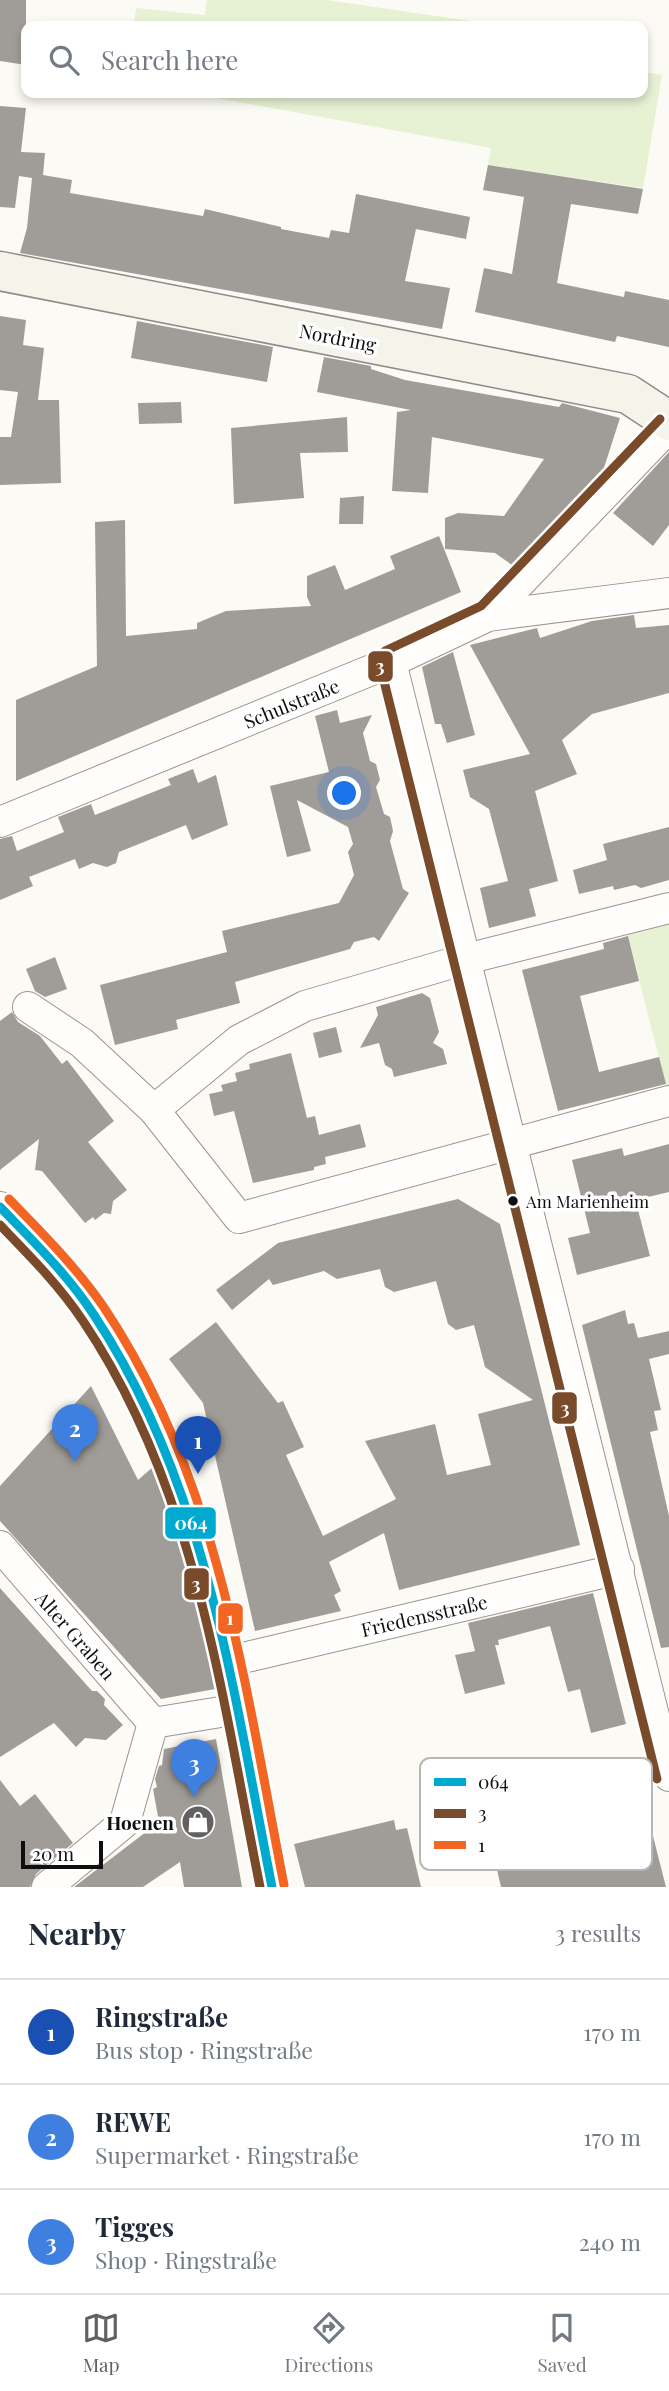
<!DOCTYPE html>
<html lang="en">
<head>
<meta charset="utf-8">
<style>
	:root { --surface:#fff; --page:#f2f2f3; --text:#1f2937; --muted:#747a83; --line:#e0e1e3; --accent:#62615f }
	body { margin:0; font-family:"Playfair Display",serif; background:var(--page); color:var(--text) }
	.scale { position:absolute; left:21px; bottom:18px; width:82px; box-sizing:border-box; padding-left:7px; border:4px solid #0f0f0f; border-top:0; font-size:19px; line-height:24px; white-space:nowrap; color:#0f0f0f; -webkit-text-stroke:5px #fff; paint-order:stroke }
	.you { position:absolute; left:345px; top:794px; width:24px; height:24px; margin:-18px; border:5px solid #fff; border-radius:50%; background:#1a73e8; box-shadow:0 0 0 10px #1a73e833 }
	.badge { display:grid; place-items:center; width:46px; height:46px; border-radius:50%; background:var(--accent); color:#fff; font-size:23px; font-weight:700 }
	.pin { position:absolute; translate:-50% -58px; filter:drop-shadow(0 2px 4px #0008) }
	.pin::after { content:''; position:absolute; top:37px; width:24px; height:21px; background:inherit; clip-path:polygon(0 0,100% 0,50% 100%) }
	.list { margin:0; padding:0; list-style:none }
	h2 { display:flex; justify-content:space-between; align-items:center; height:91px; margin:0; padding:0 28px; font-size:30px }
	h2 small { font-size:23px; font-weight:400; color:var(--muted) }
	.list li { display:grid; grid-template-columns:46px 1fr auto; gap:21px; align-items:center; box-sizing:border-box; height:105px; padding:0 28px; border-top:2px solid var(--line) }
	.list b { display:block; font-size:26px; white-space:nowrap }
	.list p { margin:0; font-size:23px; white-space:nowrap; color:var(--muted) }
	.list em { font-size:23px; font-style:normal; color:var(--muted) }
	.icon { flex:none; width:38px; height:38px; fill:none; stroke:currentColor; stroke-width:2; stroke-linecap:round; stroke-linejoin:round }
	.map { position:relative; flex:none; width:669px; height:1887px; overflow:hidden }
	.search { position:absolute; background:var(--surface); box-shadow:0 4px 10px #0003; left:21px; right:21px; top:21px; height:77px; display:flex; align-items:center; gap:18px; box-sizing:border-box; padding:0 24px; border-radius:14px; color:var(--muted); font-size:26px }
	.sheet { height:406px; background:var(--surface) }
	nav { display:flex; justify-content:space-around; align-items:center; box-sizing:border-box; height:98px; border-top:2px solid var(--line); background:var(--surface); font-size:19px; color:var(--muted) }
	nav a { display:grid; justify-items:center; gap:4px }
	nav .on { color:var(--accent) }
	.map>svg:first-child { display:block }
	.park { fill:#e7f1d4 }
	.building { fill:#a09d99 }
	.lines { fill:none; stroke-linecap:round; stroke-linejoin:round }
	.street-casing { stroke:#969592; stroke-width:32 }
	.secondary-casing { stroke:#8c8b89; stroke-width:41 }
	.street { stroke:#fffefd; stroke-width:30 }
	.secondary { stroke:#f5f4eb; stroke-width:38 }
	.bus-1-casing { stroke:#fff; stroke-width:14 }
	.bus-2-casing { stroke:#fff; stroke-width:14 }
	.bus-3-casing { stroke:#fff; stroke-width:14 }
	.bus-1 { stroke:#00a9ce; stroke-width:9 }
	.bus-2 { stroke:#7a4b2a; stroke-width:9 }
	.bus-3 { stroke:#f26522; stroke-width:9 }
	.bus-dot { fill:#0f0f0f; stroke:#fff; stroke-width:2.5 }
	.labels { text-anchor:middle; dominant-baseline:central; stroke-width:7; stroke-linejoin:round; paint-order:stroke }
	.bus-label { font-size:17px; fill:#0f0f0f; stroke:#fff; text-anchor:start }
	.street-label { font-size:19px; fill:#0f0f0f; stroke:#fff }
	.poi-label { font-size:19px; font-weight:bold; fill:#0f0f0f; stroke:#fff; text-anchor:end }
	.key { fill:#fff; stroke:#b7b7b7; stroke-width:2 }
	.key-label { font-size:19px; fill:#0f0f0f }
	.line-badge { stroke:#fff; stroke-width:2.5 }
	.badge-label { font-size:19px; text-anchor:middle; font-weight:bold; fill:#fff }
</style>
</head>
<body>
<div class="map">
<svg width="669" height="1887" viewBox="0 0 669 1887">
	<rect width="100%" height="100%" fill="#fcfaf4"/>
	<g class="park">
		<polygon points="207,0 327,0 504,26 134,26 136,8 205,15"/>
		<polygon points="643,72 662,75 643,188 488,165 491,148 189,93 643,93"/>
		<polygon points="669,921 669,1093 668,1093 627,932"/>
	</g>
	<g class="building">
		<polygon points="0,0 26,0 26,65 0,61"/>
		<polygon points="0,106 26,108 21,152 45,153 43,175 72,180 70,193 203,216 205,209 281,227 281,229 329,238 331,230 349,233 356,194 470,217 466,239 416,229 405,281 450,288 442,329 20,253 27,228 32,178 19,176 15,208 0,207"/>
		<polygon points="488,165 643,189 638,214 571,204 557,283 624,297 625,291 669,300 669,347 617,336 615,342 475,312 484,268 512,274 524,197 483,190"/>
		<polygon points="0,316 26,320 23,345 44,348 38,400 59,400 61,483 0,485 0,437 11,437 18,392 0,390"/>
		<polygon points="137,321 273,347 267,382 131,358"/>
		<polygon points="324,357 371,366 371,369 405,380 559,407 562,403 620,418 603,471 512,565 495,553 445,549 445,518 458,513 504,516 544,459 432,437 428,493 392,491 397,412 411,410 317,392"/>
		<polygon points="181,402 182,423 139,424 138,403"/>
		<polygon points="347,417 348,452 300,453 304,498 234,504 231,428"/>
		<polygon points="669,452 669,525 653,546 613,513"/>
		<polygon points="364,496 363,524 339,524 340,498"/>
		<polygon points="125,520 126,636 197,629 197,623 226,611 311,606 307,597 307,576 335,565 345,590 395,569 390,556 439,536 461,592 16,781 16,700 97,666 95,522"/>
		<polygon points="634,615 636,628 669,625 669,693 592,714 562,740 577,774 535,791 558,881 529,889 536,916 489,928 480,888 508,881 489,809 470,797 463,770 530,754 470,645 537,628 540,638 592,621"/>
		<polygon points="453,652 475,735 447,743 441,724 435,724 422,667"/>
		<polygon points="337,710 340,723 372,715 363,733 370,761 376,764 380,780 376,787 384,814 390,817 393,831 390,841 403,889 409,893 379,941 374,937 354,942 350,949 235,982 240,1003 176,1020 178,1029 115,1045 100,985 227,952 222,931 339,903 354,875 348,852 353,844 348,827 297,800 311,851 287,857 270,786 329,772 315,716"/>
		<polygon points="193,769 198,783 216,775 228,825 192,840 186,825 119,852 116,863 107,867 93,863 79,869 75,859 29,877 33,886 0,900 0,839 12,836 17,851 64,832 58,817 91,804 95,815 171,785 168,779"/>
		<polygon points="669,827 669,880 641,888 635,885 614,890 613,886 579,894 573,870 607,860 603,844"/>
		<polygon points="628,936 639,981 580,996 599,1072 659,1057 666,1084 558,1111 522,970 604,949 603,943"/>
		<polygon points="55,957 67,989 45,997 35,991 26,969"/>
		<polygon points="422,993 430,998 439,1032 433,1043 443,1049 447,1064 394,1077 392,1069 385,1065 379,1043 360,1048 378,1015 376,1007"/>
		<polygon points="12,1012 18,1022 40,1036 62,1064 67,1060 114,1121 88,1142 127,1190 113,1201 111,1214 104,1213 95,1220 93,1217 85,1223 42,1171 35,1170 39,1139 0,1170 0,1021"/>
		<polygon points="336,1027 342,1052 319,1058 313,1033"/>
		<polygon points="291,1053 307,1118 315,1116 319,1135 360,1124 366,1147 325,1157 326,1164 314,1167 314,1170 253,1183 234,1111 214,1116 209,1094 223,1091 221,1085 237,1081 235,1073 250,1069 249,1064"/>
		<polygon points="669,1144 669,1192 648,1197 649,1203 637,1206 650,1256 577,1275 568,1238 590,1233 572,1160 622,1148 624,1156"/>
		<polygon points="458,1199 500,1224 580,1545 399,1590 384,1533 329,1562 341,1591 334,1595 341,1611 255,1631 203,1403 169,1359 216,1322 278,1403 283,1401 304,1447 286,1455 323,1536 396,1499 365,1441 435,1424 447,1475 491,1465 478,1414 533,1400 485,1367 474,1325 456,1330 448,1324 436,1281 394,1292 385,1287 380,1269 337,1279 324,1271 273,1285 269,1279 232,1310 216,1290 278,1243"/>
		<polygon points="625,1310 628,1324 634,1323 638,1338 669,1331 669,1354 649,1359 661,1410 654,1411 658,1430 650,1432 669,1516 669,1647 661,1648 582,1325"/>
		<polygon points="91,1386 138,1480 154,1466 195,1595 215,1689 161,1699 0,1521 0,1486"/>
		<polygon points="0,1588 92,1691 97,1691 105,1699 104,1705 123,1725 106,1740 85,1738 76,1747 54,1723 0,1757"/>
		<polygon points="593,1593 626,1724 591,1733 580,1689 568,1692 550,1626 498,1640 499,1645 495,1645 505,1684 465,1694 455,1655 475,1651 468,1623"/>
		<polygon points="216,1739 242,1887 184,1887 180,1862 143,1887 74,1887 159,1822 153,1789 157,1787 155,1779 159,1766 162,1765 164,1749"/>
		<polygon points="607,1757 617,1803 643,1797 666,1887 501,1887 485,1818 525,1808 528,1824 595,1808 585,1762"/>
		<polygon points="0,1780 20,1806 35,1794 73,1843 36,1874 30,1887 0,1887"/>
		<polygon points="394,1820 396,1830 407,1828 421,1887 305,1887 294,1844"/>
	</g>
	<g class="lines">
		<defs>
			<g id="street">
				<polyline points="488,616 669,427"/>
				<polyline points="391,662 669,1776"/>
				<polyline points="0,822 391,662 488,616 669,593"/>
				<polyline points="28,1007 82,1043 154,1110 239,1218 669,1101"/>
				<polyline points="154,1110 239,1040 305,1006 466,959 669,908"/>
				<path d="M0 1207C32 1241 68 1276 94 1315 212 1486 231 1689 272 1887"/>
				<polyline points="0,1546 153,1723"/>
				<polyline points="230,1661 619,1569"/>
				<polyline points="47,1887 125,1822 153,1723 239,1709"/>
			</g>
			<polyline id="secondary" points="0,271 628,394 669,421"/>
		</defs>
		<use href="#street" class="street-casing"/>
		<use href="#secondary" class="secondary-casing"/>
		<use href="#street" class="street"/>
		<use href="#secondary" class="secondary"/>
		<defs>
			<path id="bus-1" d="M0 1207C33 1241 68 1275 94 1315 207 1486 233 1690 272 1887"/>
			<g id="bus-2">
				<path d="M0 1225C29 1255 59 1285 83 1321 196 1489 221 1692 260 1887"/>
				<polyline points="657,1779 379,661 385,651 481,606 660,419"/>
			</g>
			<path id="bus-3" d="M9 1199C42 1233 76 1267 103 1306 219 1478 245 1686 284 1885"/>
		</defs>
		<use href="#bus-1" class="bus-1-casing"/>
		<use href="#bus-2" class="bus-2-casing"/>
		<use href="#bus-3" class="bus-3-casing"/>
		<use href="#bus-1" class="bus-1"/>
		<use href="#bus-2" class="bus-2"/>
		<use href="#bus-3" class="bus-3"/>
	</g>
	<defs>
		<symbol id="shop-disc" viewBox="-11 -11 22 22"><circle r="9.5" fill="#62615f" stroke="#fff"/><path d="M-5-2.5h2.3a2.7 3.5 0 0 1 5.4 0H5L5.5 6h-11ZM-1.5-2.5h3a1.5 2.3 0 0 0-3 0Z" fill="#fff"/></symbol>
	</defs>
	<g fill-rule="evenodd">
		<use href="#shop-disc" x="179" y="1803" width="38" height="38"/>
	</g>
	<circle class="bus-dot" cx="513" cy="1201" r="6"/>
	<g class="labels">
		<g class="bus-label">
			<text x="526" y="1201">Am Marienheim</text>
		</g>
		<g class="street-label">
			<text transform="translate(338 337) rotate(11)">Nordring</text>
			<text transform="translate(291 703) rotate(-22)">Schulstraße</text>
			<text transform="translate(424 1615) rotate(-13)">Friedensstraße</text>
			<text transform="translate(76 1635) rotate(49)">Alter Graben</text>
		</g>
		<g class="poi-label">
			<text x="174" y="1822">Hoenen</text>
		</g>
	</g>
	<rect x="420" y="1758" width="232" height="112" rx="10" class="key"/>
	<rect x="434" y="1778" width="32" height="8" fill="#00a9ce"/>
	<rect x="434" y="1809" width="32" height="9" fill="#7a4b2a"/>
	<rect x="434" y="1841" width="32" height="8" fill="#f26522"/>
	<g class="key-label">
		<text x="478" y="1789">064</text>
		<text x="478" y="1820">3</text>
		<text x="478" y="1852">1</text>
	</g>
	<g class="line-badge">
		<rect x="367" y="650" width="27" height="33" rx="7" fill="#7a4b2a"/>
		<rect x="551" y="1391" width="27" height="34" rx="7" fill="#7a4b2a"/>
		<rect x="164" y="1506" width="53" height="34" rx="7" fill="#00a9ce"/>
		<rect x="183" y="1567" width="27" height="34" rx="7" fill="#7a4b2a"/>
		<rect x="217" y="1602" width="27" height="33" rx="7" fill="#f26522"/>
	</g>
	<g class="badge-label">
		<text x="380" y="673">3</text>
		<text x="565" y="1415">3</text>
		<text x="191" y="1530">064</text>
		<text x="196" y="1591">3</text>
		<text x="230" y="1625">1</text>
	</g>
</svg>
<div class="scale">20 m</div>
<div class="you"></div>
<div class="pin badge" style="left:198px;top:1474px;background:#1a4fb4">1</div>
<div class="pin badge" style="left:75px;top:1462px;background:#3f7fe0">2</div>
<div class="pin badge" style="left:194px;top:1797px;background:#3f7fe0">3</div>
<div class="search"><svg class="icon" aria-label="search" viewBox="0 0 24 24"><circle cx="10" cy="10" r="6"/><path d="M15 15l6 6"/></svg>Search here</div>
</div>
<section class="sheet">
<h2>Nearby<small>3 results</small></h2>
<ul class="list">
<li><span class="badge" style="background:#1a4fb4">1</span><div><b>Ringstraße</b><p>Bus stop · Ringstraße</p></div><em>170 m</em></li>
<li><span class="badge" style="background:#3f7fe0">2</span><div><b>REWE</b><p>Supermarket · Ringstraße</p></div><em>170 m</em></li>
<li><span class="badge" style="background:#3f7fe0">3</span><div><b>Tigges</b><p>Shop · Ringstraße</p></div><em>240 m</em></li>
</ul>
</section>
<nav>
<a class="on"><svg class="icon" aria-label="map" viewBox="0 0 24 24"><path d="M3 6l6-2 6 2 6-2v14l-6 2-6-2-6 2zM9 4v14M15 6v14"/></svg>Map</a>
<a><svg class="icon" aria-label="directions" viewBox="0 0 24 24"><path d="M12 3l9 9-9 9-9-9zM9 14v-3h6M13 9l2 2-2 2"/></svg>Directions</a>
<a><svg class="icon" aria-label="saved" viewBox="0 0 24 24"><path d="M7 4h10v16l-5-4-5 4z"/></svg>Saved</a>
</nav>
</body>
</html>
